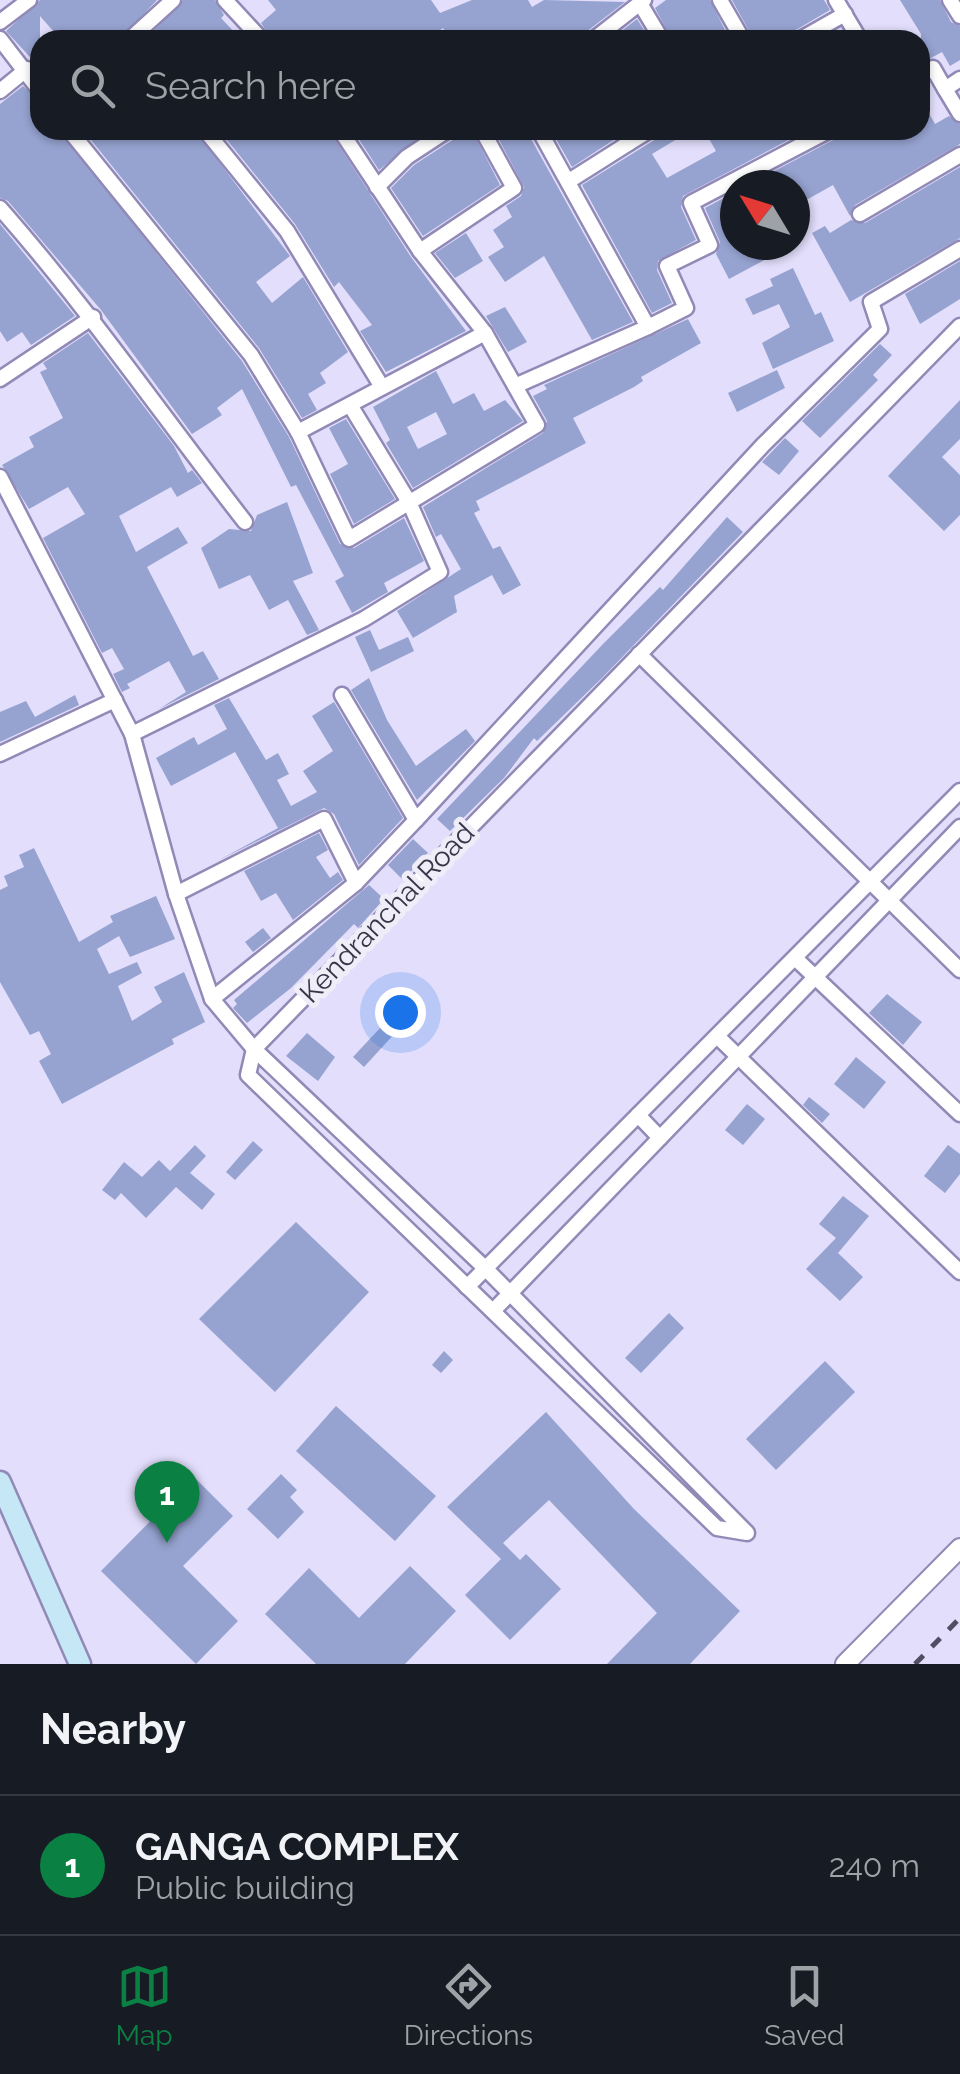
<!DOCTYPE html>
<html lang="en">
<head>
<meta charset="utf-8">
<style>
	:root { --surface:#171b24; --page:#242831; --text:#f1f3f6; --muted:#9ea1a6; --line:#363941; --accent:#0b8043 }
	body { margin:0; font-family:Raleway,sans-serif; background:var(--page); color:var(--text) }
	.compass { position:absolute; left:720px; top:170px; width:90px; height:90px; border-radius:50%; background:var(--surface); box-shadow:0 2px 8px #0004; rotate:308deg }
	.you { position:absolute; left:400px; top:1012px; width:35px; height:35px; margin:-25px; border:8px solid #fff; border-radius:50%; background:#1a73e8; box-shadow:0 0 0 15px #1a73e833 }
	.badge { display:grid; place-items:center; width:65px; height:65px; border-radius:50%; background:var(--accent); color:#fff; font-size:32px; font-weight:700 }
	.pin { position:absolute; translate:-50% -82px; filter:drop-shadow(0 2px 5px #0008) }
	.pin::after { content:''; position:absolute; top:52px; width:35px; height:30px; background:inherit; clip-path:polygon(0 0,100% 0,50% 100%) }
	.list { margin:0; padding:0; list-style:none }
	h2 { display:flex; justify-content:space-between; align-items:center; height:130px; margin:0; padding:0 40px; font-size:42px }
	h2 small { font-size:32px; font-weight:400; color:var(--muted) }
	.list li { display:grid; grid-template-columns:65px 1fr auto; gap:30px; align-items:center; box-sizing:border-box; height:140px; padding:0 40px; border-top:2px solid var(--line) }
	.list b { display:block; font-size:38px; white-space:nowrap }
	.list p { margin:0; font-size:32px; white-space:nowrap; color:var(--muted) }
	.list em { font-size:32px; font-style:normal; color:var(--muted) }
	.icon { flex:none; width:55px; height:55px; fill:none; stroke:currentColor; stroke-width:2; stroke-linecap:round; stroke-linejoin:round }
	.map { position:relative; flex:none; width:960px; height:1664px; overflow:hidden }
	.search { position:absolute; background:var(--surface); box-shadow:0 2px 8px #0004; left:30px; right:30px; top:30px; height:110px; display:flex; align-items:center; gap:25px; box-sizing:border-box; padding:0 35px; border-radius:30px; color:var(--muted); font-size:38px }
	.sheet { height:270px; background:var(--surface) }
	nav { display:flex; justify-content:space-around; align-items:center; box-sizing:border-box; height:140px; border-top:2px solid var(--line); background:var(--surface); font-size:28px; color:var(--muted) }
	nav a { display:grid; justify-items:center; gap:5px }
	nav .on { color:var(--accent) }
	.map>svg:first-child { display:block }
	.building { fill:#96a3d0; fill-rule:evenodd }
	.lines { fill:none; stroke-linecap:round; stroke-linejoin:round }
	.minor-casing { stroke:#9189b6; stroke-width:19 }
	.tertiary-casing { stroke:#9189b6; stroke-width:22 }
	.secondary-casing { stroke:#9189b6; stroke-width:25 }
	.minor { stroke:#fff; stroke-width:14 }
	.tertiary { stroke:#fff; stroke-width:18 }
	.secondary { stroke:#c5e7f6; stroke-width:20 }
	.rail { stroke:#514e63; stroke-width:5; stroke-dasharray:12 12; stroke-linecap:butt }
	.labels { text-anchor:middle; dominant-baseline:central; stroke-width:10; stroke-linejoin:round; paint-order:stroke }
	.street-label { font-size:28px; fill:#383548; stroke:#efeef8 }
</style>
</head>
<body>
<div class="map">
<svg width="960" height="1664" viewBox="0 0 960 1664">
	<rect width="100%" height="100%" fill="#e2defb"/>
	<g class="building">
		<polygon points="40,0 157,0 119,40 61,40 40,16 40,68 6,31"/>
		<polygon points="183,0 215,0 224,15 221,18 236,34 229,40 145,40"/>
		<polygon points="268,0 431,0 440,13 472,0 528,0 532,7 544,0 625,2 586,32 583,40 451,40 443,28 426,40 272,40 261,23 276,10"/>
		<polygon points="666,0 710,0 727,34 718,40 672,40 655,8"/>
		<polygon points="732,0 824,0 830,10 794,31 788,40 754,40"/>
		<polygon points="900,0 940,0 951,22 960,26 960,60 950,66 942,52 920,64 921,34"/>
		<polygon points="637,19 650,40 610,40"/>
		<polygon points="23,86 40,101 40,130 59,130 242,361 289,437 340,544 354,548 404,518 424,561 384,583 388,592 352,613 335,581 344,576 296,485 291,487 242,389 217,408 222,415 192,434 101,310 8,201 0,198 0,104"/>
		<polygon points="920,97 935,124 949,116 960,124 960,144 855,205 850,216 833,185 801,203 795,185 748,185 835,139 840,130 920,130"/>
		<polygon points="83,130 195,130 290,256 256,282 272,303 303,277 348,352 320,373 326,383 308,394 317,410 302,418 259,348"/>
		<polygon points="219,130 329,130 411,257 466,331 386,372 360,331 372,325 339,282 334,287 295,224"/>
		<polygon points="353,130 429,130 379,170"/>
		<polygon points="459,130 472,130 500,185 423,236 391,188 414,165 454,139"/>
		<polygon points="494,130 526,130 633,322 592,340 544,256 505,282 488,257 504,247 493,230 512,217 506,206 521,196 524,187"/>
		<polygon points="551,130 612,130 615,139 572,167"/>
		<polygon points="660,130 692,130 652,154 667,178 716,151 704,130 807,130 683,196 681,207 696,240 658,261 657,270 672,303 652,313 582,185 656,139"/>
		<polygon points="960,167 960,238 850,302 812,233 825,226 830,233 851,220 865,223"/>
		<polygon points="735,192 735,245 761,245 768,258 729,279 716,254 720,242 705,208"/>
		<polygon points="0,224 75,316 31,345 22,332 7,342 0,331"/>
		<polygon points="466,233 483,261 455,278 435,253"/>
		<polygon points="960,261 960,299 920,324 905,294"/>
		<polygon points="793,268 815,315 821,312 834,341 773,369 762,343 790,327 779,304 753,315 745,299 773,286 770,279"/>
		<polygon points="505,307 527,342 508,352 486,316"/>
		<polygon points="688,319 701,343 641,377 643,381 634,387 573,418 586,443 476,501 480,510 474,513 493,549 500,546 521,585 503,595 492,575 454,596 457,612 413,638 397,611 461,569 441,534 436,537 423,507 543,433 547,421 533,396 547,389 544,385"/>
		<polygon points="88,333 174,446 188,473 192,470 202,483 177,497 171,487 119,516 136,552 178,527 188,543 147,567 193,656 203,651 219,679 159,709 186,692 169,661 127,684 130,688 122,692 113,674 124,669 112,648 102,653 43,538 85,514 68,487 29,509 2,465 34,447 29,437 63,418 40,372 47,369 43,363"/>
		<polygon points="880,344 892,355 873,375 878,380 820,438 802,421"/>
		<polygon points="777,370 785,388 737,412 728,393"/>
		<path d="M436 371 453 404 474 393 484 411 505 400 523 421 413 488 386 443 390 440 373 407ZM436 412 447 434 418 449 407 427Z"/>
		<polygon points="960,400 960,439 942,457 960,475 960,515 944,531 888,476"/>
		<polygon points="346,419 395,499 354,524 330,474 348,464 329,428"/>
		<polygon points="785,438 799,451 779,475 762,462"/>
		<polygon points="287,502 313,573 293,581 319,630 307,635 288,600 269,610 250,575 219,589 201,548 229,529 251,531 257,515"/>
		<polygon points="727,517 743,532 602,678 537,741 534,738 504,778 450,831 437,819 604,643 660,587 663,590"/>
		<polygon points="370,630 379,650 408,637 414,651 371,672 355,637"/>
		<polygon points="369,678 387,720 416,766 466,729 475,741 417,800 351,690"/>
		<polygon points="75,695 79,705 0,742 0,712 26,701 35,717"/>
		<polygon points="229,698 266,760 278,753 289,774 277,780 291,806 317,792 303,771 333,751 312,716 334,702 403,818 359,865 334,814 324,808 219,860 278,828 235,752 171,786 156,758 194,737 198,745 227,729 214,705"/>
		<polygon points="319,833 328,850 316,857 330,878 338,872 343,880 293,920 276,893 261,901 244,871"/>
		<polygon points="413,839 428,853 403,880 388,865"/>
		<polygon points="34,848 79,942 113,922 110,916 156,896 175,939 130,957 119,936 97,949 109,974 137,962 142,973 118,986 132,1021 162,1002 154,987 184,972 205,1022 172,1039 174,1044 62,1104 39,1061 51,1054 39,1031 30,1035 0,982 0,890 8,886 4,876 24,867 19,855"/>
		<polygon points="369,885 384,899 358,928 354,924 291,988 247,1023 233,1008 237,1004 234,1000"/>
		<polygon points="263,928 271,938 253,952 245,942"/>
		<polygon points="887,994 922,1022 903,1045 869,1013"/>
		<polygon points="408,998 418,1008 364,1067 353,1057"/>
		<polygon points="307,1033 335,1057 318,1081 286,1056"/>
		<polygon points="856,1057 886,1082 864,1109 834,1084"/>
		<polygon points="809,1097 830,1114 822,1123 803,1105"/>
		<polygon points="747,1104 765,1119 743,1145 725,1130"/>
		<polygon points="253,1141 263,1150 235,1180 226,1172"/>
		<polygon points="195,1145 206,1156 190,1173 215,1194 202,1210 176,1187 146,1218 121,1193 115,1200 102,1190 124,1162 142,1177 159,1160 170,1171"/>
		<polygon points="948,1145 960,1154 960,1174 945,1193 924,1176"/>
		<polygon points="843,1196 869,1216 838,1253 863,1277 840,1301 806,1269 836,1238 819,1224"/>
		<polygon points="296,1222 369,1292 275,1392 199,1319"/>
		<polygon points="669,1313 684,1328 641,1373 625,1358"/>
		<polygon points="444,1351 453,1360 441,1373 432,1365"/>
		<polygon points="825,1361 855,1392 776,1470 746,1439"/>
		<polygon points="336,1406 436,1496 395,1541 296,1451"/>
		<polygon points="546,1412 634,1509 740,1611 690,1664 607,1664 657,1613 549,1500 503,1543 520,1560 526,1554 561,1589 510,1640 465,1595 501,1559 447,1507"/>
		<polygon points="281,1474 297,1490 290,1497 304,1512 278,1539 247,1509"/>
		<polygon points="194,1477 233,1516 183,1566 238,1621 196,1664 101,1571"/>
		<polygon points="410,1566 456,1611 405,1664 316,1664 265,1614 309,1568 359,1618"/>
	</g>
	<g class="lines">
		<defs>
			<g id="minor">
				<polyline points="225,0 262,40"/>
				<polyline points="720,0 743,40"/>
				<polyline points="836,0 860,40"/>
				<polyline points="950,0 960,16"/>
				<polyline points="641,5 662,40"/>
				<polyline points="0,22 29,0"/>
				<polyline points="0,39 40,91"/>
				<polyline points="129,40 173,0"/>
				<polyline points="593,40 644,0"/>
				<polyline points="799,40 845,14"/>
				<polyline points="920,76 933,68 945,89 960,79"/>
				<polyline points="945,89 960,114"/>
				<polyline points="0,91 27,69"/>
				<polyline points="69,130 251,355 298,432 349,539 537,425 485,333 420,251 340,130"/>
				<polyline points="205,130 287,231 382,387"/>
				<polyline points="629,143 650,130"/>
				<polyline points="569,181 629,143 622,130"/>
				<polyline points="377,187 407,157 448,130"/>
				<path d="M0 208C88 308 163 417 245 522"/>
				<polyline points="860,214 960,155"/>
				<polyline points="420,251 514,188 482,130"/>
				<polyline points="648,327 686,308 667,266 710,245 691,203 830,130"/>
				<polyline points="0,379 93,317"/>
				<polyline points="515,386 648,327 539,130"/>
				<polyline points="298,432 485,333"/>
				<polyline points="0,477 132,734 176,894 212,999 254,1049 960,326"/>
				<polyline points="639,654 960,970"/>
				<polyline points="132,734 364,619 440,572 409,502 350,405"/>
				<polyline points="0,754 115,700"/>
				<polyline points="416,820 763,445 880,329 871,302 960,249"/>
				<polyline points="176,894 324,819 356,883"/>
				<polyline points="795,958 960,1114"/>
				<polyline points="212,999 356,883 416,820 342,695"/>
				<polyline points="717,1036 960,1272"/>
				<polygon points="254,1049 486,1269 747,1533 717,1528 248,1075"/>
				<polyline points="638,1115 660,1138"/>
				<polyline points="467,1287 960,791"/>
				<polyline points="493,1311 960,827"/>
			</g>
			<polyline id="tertiary" points="845,1664 960,1548"/>
			<polyline id="secondary" points="0,1482 80,1664"/>
		</defs>
		<use href="#minor" class="minor-casing"/>
		<use href="#tertiary" class="tertiary-casing"/>
		<use href="#secondary" class="secondary-casing"/>
		<use href="#minor" class="minor"/>
		<use href="#tertiary" class="tertiary"/>
		<use href="#secondary" class="secondary"/>
		<polyline class="rail" points="915,1664 960,1618"/>
	</g>
	<g class="labels">
		<g class="street-label">
			<text transform="translate(387 913) rotate(-46)">Kendranchal Road</text>
		</g>
	</g>
</svg>
<svg class="compass" viewBox="-18 -18 36 36"><path d="M0-13l5 13h-10z" fill="#e53935"/><path d="M0 13l5-13h-10z" fill="#9ea1a6"/></svg>
<div class="you"></div>
<div class="pin badge" style="left:167px;top:1543px">1</div>
<div class="search"><svg class="icon" aria-label="search" viewBox="0 0 24 24"><circle cx="10" cy="10" r="6"/><path d="M15 15l6 6"/></svg>Search here</div>
</div>
<section class="sheet">
<h2>Nearby<small></small></h2>
<ul class="list">
<li><span class="badge">1</span><div><b>GANGA COMPLEX</b><p>Public building</p></div><em>240 m</em></li>
</ul>
</section>
<nav>
<a class="on"><svg class="icon" aria-label="map" viewBox="0 0 24 24"><path d="M3 6l6-2 6 2 6-2v14l-6 2-6-2-6 2zM9 4v14M15 6v14"/></svg>Map</a>
<a><svg class="icon" aria-label="directions" viewBox="0 0 24 24"><path d="M12 3l9 9-9 9-9-9zM9 14v-3h6M13 9l2 2-2 2"/></svg>Directions</a>
<a><svg class="icon" aria-label="saved" viewBox="0 0 24 24"><path d="M7 4h10v16l-5-4-5 4z"/></svg>Saved</a>
</nav>
</body>
</html>
